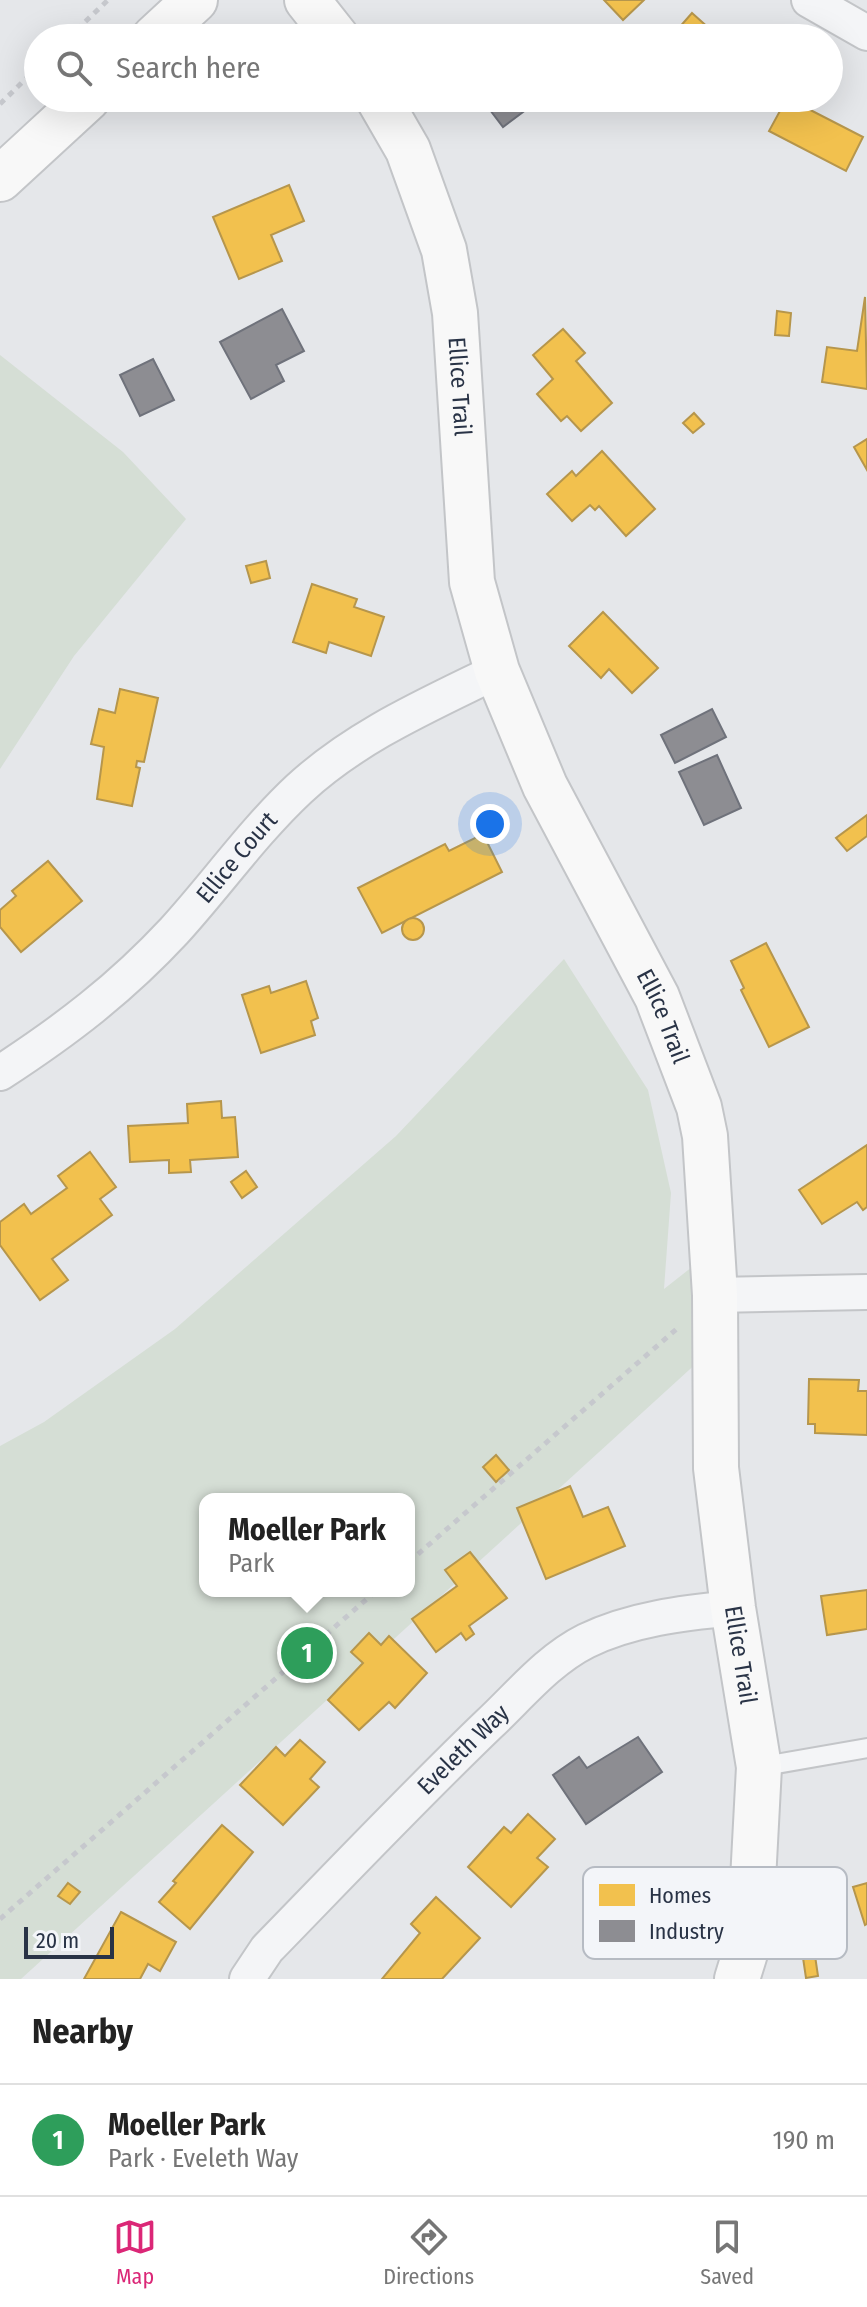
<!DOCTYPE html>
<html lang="en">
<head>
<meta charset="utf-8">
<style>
	:root { --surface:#fff; --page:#f2f2f2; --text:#222; --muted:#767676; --line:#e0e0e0; --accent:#db2777 }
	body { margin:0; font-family:"Fira Sans Condensed",sans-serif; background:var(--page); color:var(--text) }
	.scale { position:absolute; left:24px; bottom:20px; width:90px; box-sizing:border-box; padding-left:8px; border:4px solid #293346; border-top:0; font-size:22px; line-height:28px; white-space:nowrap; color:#293346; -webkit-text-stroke:6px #f3f5f9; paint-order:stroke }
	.you { position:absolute; left:490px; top:824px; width:28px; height:28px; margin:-20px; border:6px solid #fff; border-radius:50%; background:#1a73e8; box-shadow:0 0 0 12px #1a73e833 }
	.badge { display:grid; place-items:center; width:52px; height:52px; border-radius:50%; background:var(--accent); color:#fff; font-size:26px; font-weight:700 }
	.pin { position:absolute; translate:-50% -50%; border:4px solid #fff; box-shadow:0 2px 8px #0006 }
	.popup { position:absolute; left:199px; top:1493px; width:216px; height:104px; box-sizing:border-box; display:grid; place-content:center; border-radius:16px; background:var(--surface); filter:drop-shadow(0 2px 6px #0005); font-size:26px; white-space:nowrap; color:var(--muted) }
	.popup b { font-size:30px; color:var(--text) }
	.popup::after { content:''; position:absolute; left:50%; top:100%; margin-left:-16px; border:16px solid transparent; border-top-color:var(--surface) }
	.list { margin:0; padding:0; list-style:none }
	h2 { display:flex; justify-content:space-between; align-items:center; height:104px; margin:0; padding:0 32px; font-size:34px }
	h2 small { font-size:26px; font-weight:400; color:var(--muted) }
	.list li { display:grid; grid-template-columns:52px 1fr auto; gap:24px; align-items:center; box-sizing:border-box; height:112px; padding:0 32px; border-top:2px solid var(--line) }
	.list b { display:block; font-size:30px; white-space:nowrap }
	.list p { margin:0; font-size:26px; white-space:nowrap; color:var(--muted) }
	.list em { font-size:26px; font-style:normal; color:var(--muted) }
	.icon { flex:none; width:44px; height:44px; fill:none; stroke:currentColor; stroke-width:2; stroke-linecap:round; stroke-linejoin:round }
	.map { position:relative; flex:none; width:867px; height:1979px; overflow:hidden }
	.search { position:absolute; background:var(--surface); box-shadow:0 8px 32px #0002; left:24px; right:24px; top:24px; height:88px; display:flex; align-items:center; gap:20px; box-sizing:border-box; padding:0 28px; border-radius:44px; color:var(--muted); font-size:30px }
	.sheet { height:216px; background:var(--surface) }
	nav { display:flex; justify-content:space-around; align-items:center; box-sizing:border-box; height:112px; border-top:2px solid var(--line); background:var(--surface); font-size:22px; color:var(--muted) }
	nav a { display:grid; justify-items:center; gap:4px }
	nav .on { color:var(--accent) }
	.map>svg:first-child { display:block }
	.green { fill:#d5ded5; fill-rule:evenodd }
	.homes { fill:#f2c14e; stroke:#b6964c; stroke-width:2 }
	.industry { fill:#8d8d92; stroke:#6f727b; stroke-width:2 }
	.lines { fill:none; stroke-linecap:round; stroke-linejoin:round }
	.lane-casing { stroke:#c3c5c8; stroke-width:22 }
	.street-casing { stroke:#c3c5c8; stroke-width:38 }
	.secondary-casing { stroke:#c3c5c8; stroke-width:48 }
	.path { stroke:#c6c8cd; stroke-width:5; stroke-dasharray:6 6; stroke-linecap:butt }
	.lane { stroke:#f4f5f7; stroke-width:18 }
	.street { stroke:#f4f5f7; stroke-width:34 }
	.secondary { stroke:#f8f8f8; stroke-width:44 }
	.labels { text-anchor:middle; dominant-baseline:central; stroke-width:8; stroke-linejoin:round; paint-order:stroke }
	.street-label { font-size:24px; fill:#293346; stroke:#f3f5f9 }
	.key { fill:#f3f5f9; stroke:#b6bbc3; stroke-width:2 }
	.key-label { font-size:22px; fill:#293346 }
</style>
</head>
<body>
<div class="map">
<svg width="867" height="1979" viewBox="0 0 867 1979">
	<rect width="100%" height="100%" fill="#e5e7ea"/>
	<g class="green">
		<polygon points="0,355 123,452 186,519 74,656 0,769"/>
		<path d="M564 959 648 1090 671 1193 664 1289 692 1267 700 1360 21 1979H0V1446L44 1422 175 1329 396 1136ZM205 1499H409V1591H205Z"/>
	</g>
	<g class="homes">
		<polygon points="604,0 644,0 623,20"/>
		<polygon points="692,13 720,38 670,38"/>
		<polygon points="787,98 863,137 846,171 769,131"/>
		<polygon points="289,185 304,221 271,235 282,261 239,279 213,217"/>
		<polygon points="865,297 867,389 822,382 827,347 857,351"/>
		<polygon points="777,311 791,313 789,336 775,335"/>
		<polygon points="563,329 585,353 576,361 612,403 581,431 567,416 561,421 537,394 553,379 533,355"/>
		<polygon points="694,413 704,424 693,433 683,423"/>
		<polygon points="867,439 867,470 854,447"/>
		<polygon points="602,451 655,509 626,536 599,506 595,510 590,505 572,521 547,494 572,471 576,476"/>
		<polygon points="266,561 270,578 251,583 246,566"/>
		<polygon points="312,584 357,599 354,607 384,617 371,656 329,642 326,653 293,642"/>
		<polygon points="603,612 658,668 632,693 609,669 601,678 569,646"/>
		<polygon points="120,689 158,698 144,762 137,761 136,767 140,768 132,806 97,799 104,747 91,744 99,709 115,713"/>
		<polygon points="867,815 867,836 847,851 836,838"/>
		<polygon points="483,834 502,872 382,933 358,888 445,844 449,851"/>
		<polygon points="48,861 82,901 21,952 0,927 0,910 16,896 12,891"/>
		<circle cx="413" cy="929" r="11"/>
		<polygon points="766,943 809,1027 769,1047 741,990 744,988 731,961"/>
		<polygon points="306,981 318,1018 311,1021 315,1035 261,1053 242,995 269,986 271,993"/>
		<polygon points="221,1101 222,1118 235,1117 238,1157 190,1160 191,1172 169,1173 169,1160 130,1162 128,1126 188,1123 187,1104"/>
		<polygon points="867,1145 867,1207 863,1210 857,1202 822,1224 799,1190"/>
		<polygon points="90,1152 116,1187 100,1199 112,1215 52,1259 68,1280 40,1300 0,1245 0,1222 24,1204 31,1214 67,1188 58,1176"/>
		<polygon points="246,1171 257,1187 242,1198 231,1182"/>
		<polygon points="809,1379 859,1380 858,1391 867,1391 867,1435 815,1433 815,1424 808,1424"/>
		<polygon points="496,1455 509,1470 496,1482 483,1467"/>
		<polygon points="570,1486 583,1517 608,1507 625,1546 546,1579 517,1508"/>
		<polygon points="470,1552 507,1598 469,1626 474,1634 466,1640 461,1633 436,1652 412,1619 457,1586 445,1570"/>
		<polygon points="867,1590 867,1629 827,1635 821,1596"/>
		<polygon points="369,1633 381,1645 389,1636 427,1673 395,1708 389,1702 359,1730 328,1700 363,1663 351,1652"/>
		<polygon points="300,1740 325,1762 310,1779 319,1787 283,1825 240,1785 276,1747 285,1756"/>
		<polygon points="528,1814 555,1839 537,1858 548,1867 511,1907 468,1867 504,1827 511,1833"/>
		<polygon points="222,1825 253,1852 190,1929 159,1902 176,1883 173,1881"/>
		<polygon points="68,1883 80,1892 70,1904 58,1896"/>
		<polygon points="867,1883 867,1924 865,1925 853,1887"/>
		<polygon points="436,1897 480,1938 442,1979 382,1979 420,1933 411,1924"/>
		<polygon points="121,1912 176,1942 160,1971 148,1964 140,1979 84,1979"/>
		<polygon points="814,1949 818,1976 806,1978 802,1951"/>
	</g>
	<g class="industry">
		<polygon points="481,98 525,98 531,106 503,127"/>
		<polygon points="282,309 304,351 276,365 284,381 251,399 220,342"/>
		<polygon points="153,359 174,400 140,416 120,375"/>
		<polygon points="712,709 726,737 675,763 661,735"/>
		<polygon points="717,755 741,808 704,825 679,772"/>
		<polygon points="638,1737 662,1772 586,1824 553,1775 579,1757 587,1768"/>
		<polygon points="665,1880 685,1911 656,1929 637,1898"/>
	</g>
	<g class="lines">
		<defs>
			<polyline id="lane" points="759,1767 867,1748"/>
			<g id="street">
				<polyline points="809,0 867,33"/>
				<path id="s1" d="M0 1073C66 1030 120 989 174 931 216 885 253 832 299 789 356 736 428 705 497 671"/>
				<polyline points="715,1295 867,1292"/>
				<path id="s2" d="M247 1979 267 1949C340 1874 413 1797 489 1724 519 1696 548 1660 586 1641 631 1619 683 1613 733 1608"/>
			</g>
			<g id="secondary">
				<polyline points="307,0 337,38"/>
				<polyline points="154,38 195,0"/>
				<path id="s3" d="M378 98 408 150 444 250 455 313 472 582 497 671 545 786 657 997 699 1107 705 1136 715 1295 716 1468 733 1608 759 1767 750 1937 737 1979"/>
				<polyline points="0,179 88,98"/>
			</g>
		</defs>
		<use href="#lane" class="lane-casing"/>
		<use href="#street" class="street-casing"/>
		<use href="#secondary" class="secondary-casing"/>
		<g class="path">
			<polyline points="68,38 108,0"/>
			<polyline points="0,104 38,67"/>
			<polyline points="409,1562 680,1326"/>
			<polyline points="0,1919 376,1591"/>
		</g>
		<use href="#lane" class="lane"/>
		<use href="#street" class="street"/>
		<use href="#secondary" class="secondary"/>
	</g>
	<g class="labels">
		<g class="street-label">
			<text stroke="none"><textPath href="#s3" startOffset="304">Ellice Trail</textPath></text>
			<text stroke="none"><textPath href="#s1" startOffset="322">Ellice Court</textPath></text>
			<text stroke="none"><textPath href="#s3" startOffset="976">Ellice Trail</textPath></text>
			<text stroke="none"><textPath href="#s3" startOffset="1624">Ellice Trail</textPath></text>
			<text stroke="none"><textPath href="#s2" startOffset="316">Eveleth Way</textPath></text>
		</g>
	</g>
	<rect x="583" y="1867" width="264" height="92" rx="12" class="key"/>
	<rect x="599" y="1884" width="36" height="22" fill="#f2c14e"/>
	<rect x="599" y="1920" width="36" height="22" fill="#8d8d92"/>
	<g class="key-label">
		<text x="649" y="1903">Homes</text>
		<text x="649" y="1939">Industry</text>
	</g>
</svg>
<div class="scale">20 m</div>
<div class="you"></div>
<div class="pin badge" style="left:307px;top:1653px;background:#2e9e5b">1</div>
<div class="popup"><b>Moeller Park</b>Park</div>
<div class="search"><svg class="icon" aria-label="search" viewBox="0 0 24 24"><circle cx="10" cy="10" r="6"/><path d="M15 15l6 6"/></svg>Search here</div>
</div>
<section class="sheet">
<h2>Nearby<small></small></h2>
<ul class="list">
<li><span class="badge" style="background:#2e9e5b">1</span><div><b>Moeller Park</b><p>Park · Eveleth Way</p></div><em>190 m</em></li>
</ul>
</section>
<nav>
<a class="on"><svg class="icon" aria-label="map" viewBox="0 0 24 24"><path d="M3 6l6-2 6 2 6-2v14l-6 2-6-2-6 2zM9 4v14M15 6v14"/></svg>Map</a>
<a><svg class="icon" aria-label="directions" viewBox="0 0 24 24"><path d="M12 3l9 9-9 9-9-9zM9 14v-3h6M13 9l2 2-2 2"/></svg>Directions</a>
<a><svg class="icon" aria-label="saved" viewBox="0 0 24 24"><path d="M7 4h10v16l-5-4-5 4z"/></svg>Saved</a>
</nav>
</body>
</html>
